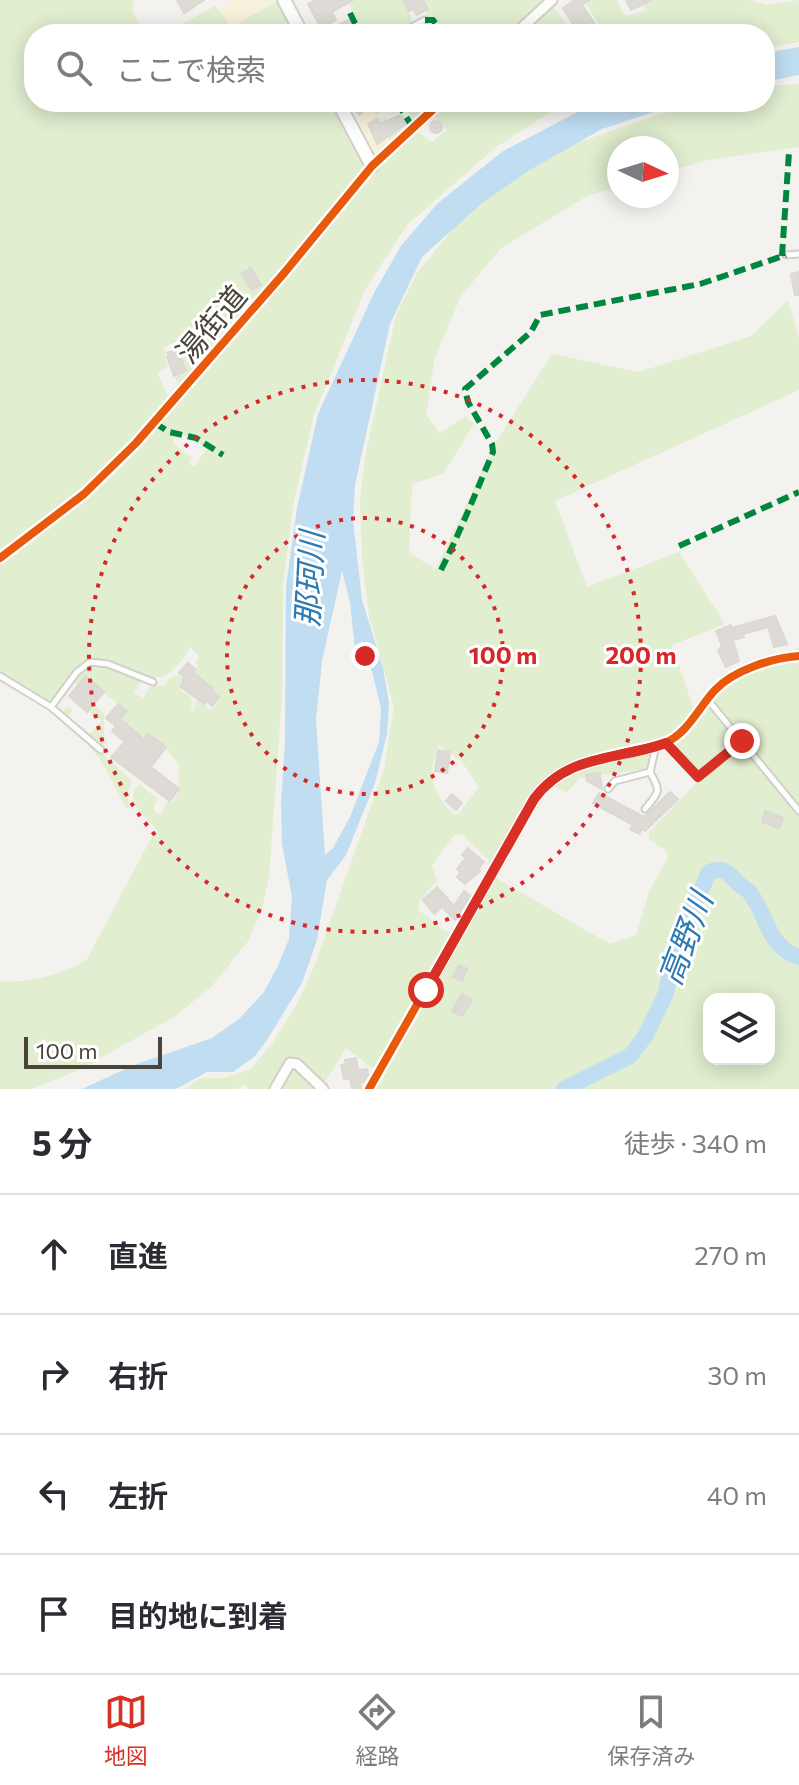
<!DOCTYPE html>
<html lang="ja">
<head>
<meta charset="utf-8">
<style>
	:root { --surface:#fff; --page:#f2f2f3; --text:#2b2b33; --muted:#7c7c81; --line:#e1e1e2; --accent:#d93025 }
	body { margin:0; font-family:Commissioner,"Noto Sans JP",sans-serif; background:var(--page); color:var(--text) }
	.controls { position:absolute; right:24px; bottom:24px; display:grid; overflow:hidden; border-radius:16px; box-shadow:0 4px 20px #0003 }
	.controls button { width:72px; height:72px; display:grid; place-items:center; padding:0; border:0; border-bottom:2px solid var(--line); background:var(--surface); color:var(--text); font:40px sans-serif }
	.compass { position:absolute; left:607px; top:136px; width:72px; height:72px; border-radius:50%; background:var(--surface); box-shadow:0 4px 20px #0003; rotate:94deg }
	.scale { position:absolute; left:24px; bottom:20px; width:138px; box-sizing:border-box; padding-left:8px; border:4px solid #4b4439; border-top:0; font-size:22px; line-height:28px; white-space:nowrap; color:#4b4439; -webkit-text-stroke:6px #fff; paint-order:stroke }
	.stop { position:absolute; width:24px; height:24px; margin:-18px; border:6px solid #d93025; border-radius:50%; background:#fff }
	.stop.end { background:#d93025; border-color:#fff; box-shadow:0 2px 8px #0008 }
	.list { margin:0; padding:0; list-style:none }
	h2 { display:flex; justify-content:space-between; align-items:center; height:104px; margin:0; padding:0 32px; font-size:34px }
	h2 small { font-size:26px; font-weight:400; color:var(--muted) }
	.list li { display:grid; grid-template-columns:52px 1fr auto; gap:24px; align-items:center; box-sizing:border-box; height:120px; padding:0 32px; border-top:2px solid var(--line) }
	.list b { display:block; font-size:30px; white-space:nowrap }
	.list em { font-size:26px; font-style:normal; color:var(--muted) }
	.icon { flex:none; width:44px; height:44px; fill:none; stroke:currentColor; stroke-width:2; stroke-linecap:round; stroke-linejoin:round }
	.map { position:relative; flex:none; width:799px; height:1089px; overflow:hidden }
	.search { position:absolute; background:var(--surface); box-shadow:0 4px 20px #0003; left:24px; right:24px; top:24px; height:88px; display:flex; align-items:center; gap:20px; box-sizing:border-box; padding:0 28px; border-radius:32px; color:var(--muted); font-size:30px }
	.sheet { height:584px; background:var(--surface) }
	nav { display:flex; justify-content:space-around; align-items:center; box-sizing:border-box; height:112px; border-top:2px solid var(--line); background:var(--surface); font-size:22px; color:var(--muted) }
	nav a { display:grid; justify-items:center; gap:4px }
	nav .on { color:var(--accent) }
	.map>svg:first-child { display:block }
	.green { fill:#e1eecf; fill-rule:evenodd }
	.sand { fill:#f7f0da }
	.water { fill:#c0ddf1; fill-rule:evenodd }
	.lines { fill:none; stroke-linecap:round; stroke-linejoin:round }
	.river { stroke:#c0ddf1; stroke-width:16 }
	.building { fill:#dedbd6; stroke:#dcd9d4; stroke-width:2 }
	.service-casing { stroke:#d2d0cb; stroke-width:9 }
	.minor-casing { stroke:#d2d0cb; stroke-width:13 }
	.tertiary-casing { stroke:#d2d0cb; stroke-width:16 }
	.service { stroke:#fdfdfc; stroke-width:5 }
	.minor { stroke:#fdfdfc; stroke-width:9 }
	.tertiary { stroke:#fdfdfc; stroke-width:12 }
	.quiet { stroke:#00873e; stroke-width:6; stroke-dasharray:12 6; stroke-linecap:butt }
	.cycleway-casing { stroke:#fff; stroke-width:13 }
	.cycleway { stroke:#e8590c; stroke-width:8 }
	.route { stroke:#d93025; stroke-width:10 }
	.ring { fill:none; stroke:#d62828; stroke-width:4; stroke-dasharray:4 8 }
	.labels { text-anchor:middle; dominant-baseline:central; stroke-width:6; stroke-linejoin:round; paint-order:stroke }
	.street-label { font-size:30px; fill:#4b4439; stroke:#fff }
	.water-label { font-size:32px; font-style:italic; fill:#2e7ab2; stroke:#fff }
	.centre { fill:#d62828; stroke:#fff; stroke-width:4 }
	.ring-label { font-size:24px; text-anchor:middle; font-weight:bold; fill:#d62828; stroke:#fff; stroke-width:6; stroke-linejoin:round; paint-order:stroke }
</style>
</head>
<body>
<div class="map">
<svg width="799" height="1089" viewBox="0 0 799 1089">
	<rect width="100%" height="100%" fill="#f4f2ee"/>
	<g class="green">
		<path d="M0 0H134L132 11 145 34H34V102H335L373 170 415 130 432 142 447 130 435 118 427 123H423L445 102H497L505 109 514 102H573L557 108 495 148 407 225 365 290 314 415 293 506 283 585 282 696 269 877 262 909 249 940 212 986 174 1017 77 1071 31 1089H0V980C22 986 69 973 87 959L156 829C146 816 122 800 139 784L158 799 154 806V811L161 815 167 801 172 803 179 792V765L168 751 150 737 135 734 121 722 124 712 115 701 85 681 76 684 69 680 58 696 48 701 0 673ZM170 344 177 347 187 371 175 377 182 395 171 402 157 373 168 367 163 348ZM177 433 190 437 207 449 194 467 189 464 192 458 174 444 173 437ZM191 647 199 657 195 663 198 666 193 672 213 688 211 691 220 698 211 710 197 699 193 711H190L193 705 191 697 180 690 182 677 178 675 168 679 165 685 150 687 143 698 134 693 144 675C170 684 179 662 191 647Z"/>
		<polygon points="347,0 405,0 412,19 408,34 364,34"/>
		<polygon points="421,0 548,0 511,34 446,34 436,20 427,18 426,8"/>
		<polygon points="584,0 617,0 624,15 628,16 646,10 641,0 749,0 767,5 799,0 799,42 765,48 765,34 605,34"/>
		<polygon points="275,2 281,2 298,34 164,34 215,6 232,27"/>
		<polygon points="551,4 567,25 561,28 557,23 546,31 540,24 537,26 533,21"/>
		<path d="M799 84V147L708 160 667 172V148H619V186L587 196 501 248 461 296 435 357 426 415 440 433 466 416 474 424 443 474 412 484 409 553 436 569 493 447 552 354 639 372 751 336 788 300 799 338V390L555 501 587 587 679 552 725 624 672 645 694 710 668 737 646 745 649 754 646 769 580 778 566 793 544 781 489 874 610 944 636 935 650 889 668 858 666 851 649 839V832L702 777 673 745 706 707 715 684 747 665 799 648V1089H363L375 1070 346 1048 324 1083 331 1089H248L246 1084 237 1089H185L200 1078H224L251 1069 273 1042 296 1006 316 962 384 769 394 707 369 615 362 558 360 500 365 457 396 315 417 273 479 197 562 148 696 102H765V86ZM439 745 462 762 479 787 459 813 454 814C432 793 426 774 439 745ZM454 835H462L488 859 489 867 453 932 444 931 419 910V902L437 881 432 865ZM709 999H769V1059H709Z"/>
		<polygon points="370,102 387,104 390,110 388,111 385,108 378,114 380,119 385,116 387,119 384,123 391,135 407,126 399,112 390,115 396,109 399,109 410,126 391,143"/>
		<polygon points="401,102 437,102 414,122"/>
		<path d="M0 678 37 699 80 733 132 781 128 791 129 811C118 794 110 774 98 757 75 724 34 701 0 681Z"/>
		<polygon points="95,706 104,714 104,745 100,746 62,715 66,707 73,710 68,717 90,734 101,721 89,711"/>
	</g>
	<g class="sand">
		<polygon points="234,0 277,0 230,27 220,8"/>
		<polygon points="371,106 391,143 375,157 372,157 354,122"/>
	</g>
	<g class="water">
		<polygon points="799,47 799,75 765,82 765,53"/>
		<path d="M597 102H683L602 129 528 171 481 204 422 257 390 324 355 485 353 520 362 600 383 668 389 703 387 734 375 783 346 855 327 880 317 940 302 983 265 1043 254 1057 233 1072H207L176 1089H82L134 1065 212 1038 239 1019 264 992 278 966 289 939 292 897 282 844 281 802 285 743 286 586 297 508 318 414 374 293 401 246 437 204 503 151ZM342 571 350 602 355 649 372 671 381 708 379 742 350 817 333 848 325 855 316 720 322 661Z"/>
	</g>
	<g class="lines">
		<path class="river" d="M564 1089 630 1056 646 1035 666 993 676 948 709 872C726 866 728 874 740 885 744 888 748 890 750 893 768 916 767 947 799 957"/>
	</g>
	<g class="building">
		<polygon points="177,0 204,0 184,13"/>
		<polygon points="316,0 353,0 332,12 336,20 321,28 308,4"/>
		<polygon points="403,0 423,0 428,9 417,15 413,9 409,11"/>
		<polygon points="575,0 589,0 582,5 596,26 583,34 579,34 563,8"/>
		<polygon points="626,0 652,0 631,10"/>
		<polygon points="348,20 351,21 358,34 345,34 340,24"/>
		<polygon points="352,102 374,102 359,115 353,108 356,106"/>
		<polygon points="400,115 406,124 377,144 368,124 377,119 380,124"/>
		<circle cx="436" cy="127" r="6"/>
		<polygon points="251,268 261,285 252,290 241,274"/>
		<polygon points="799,272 799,295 795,295 791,274"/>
		<polygon points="177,349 186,371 174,376 167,357 169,356 167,353"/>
		<polygon points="775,616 787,644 774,647 768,627 743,634 744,637 733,640 739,661 726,667 718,651 722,646 716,631 731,625 732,628"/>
		<polygon points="188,663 195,669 193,672 213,689 211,691 219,697 212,706 207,701 205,704 181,687 184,677 179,673"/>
		<polygon points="86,676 104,692 87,712 69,696"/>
		<polygon points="118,704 127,711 120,719 144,739 148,734 166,747 151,767 179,789 170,801 111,757 125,742 112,731 116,726 106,718"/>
		<polygon points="438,750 450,752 447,773 435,771"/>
		<polygon points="600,773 602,789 587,781 586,775"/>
		<polygon points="670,792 678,799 645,831 642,829 639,834 630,829 633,825 593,803 599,793 644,817"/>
		<polygon points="452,794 462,803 456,810 446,801"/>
		<polygon points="765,811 783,818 779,828 762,822"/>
		<polygon points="468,848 484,862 478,869 480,871 465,884 457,877 461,872 457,869 466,858 462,855"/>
		<polygon points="437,887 454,906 464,891 470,896 455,920 442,907 434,914 423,900"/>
		<polygon points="459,965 467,969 462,981 453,977"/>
		<polygon points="462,994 472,1000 462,1016 452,1011"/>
		<polygon points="356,1058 358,1070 367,1069 368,1075 364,1082 360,1083 361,1089 352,1089 350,1078 344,1079 341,1065 346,1064 345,1060"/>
	</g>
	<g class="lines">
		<defs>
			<g id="service">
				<polyline points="410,34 412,27 425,20"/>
				<polyline points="786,255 799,254"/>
				<polyline points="0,676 51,707 101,750"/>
				<polyline points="708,700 799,811"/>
				<polyline points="51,707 77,672 90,662 108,664 153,682"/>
				<polyline points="666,743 698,777 742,741"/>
				<polyline points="608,789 615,781 650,772 656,746"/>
				<path d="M645 809C660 791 661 792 650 772"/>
			</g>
			<g id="minor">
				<polyline points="515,34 552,0"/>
				<polyline points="0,558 84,494 136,443 285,272 372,166 441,102"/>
				<polyline points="275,1089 290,1063 297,1064 323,1089"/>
				<path d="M369 1089 534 799C559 765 597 759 636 750 645 748 656 747 665 743 688 733 699 707 715 690 734 670 772 658 799 656"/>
			</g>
			<g id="tertiary">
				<polyline points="284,0 302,34"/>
				<polyline points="338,102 372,166"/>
			</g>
		</defs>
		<use href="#service" class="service-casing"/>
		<use href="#minor" class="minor-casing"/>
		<use href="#tertiary" class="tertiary-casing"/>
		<use href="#service" class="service"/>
		<use href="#minor" class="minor"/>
		<use href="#tertiary" class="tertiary"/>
		<g class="quiet">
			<polyline points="350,13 360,34"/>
			<polyline points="425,20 433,20 443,34"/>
			<polyline points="397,102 413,128"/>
			<polyline points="782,256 789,152"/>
			<polyline points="155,423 169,432 196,438 223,455"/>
			<polyline points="679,546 799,492"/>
			<path d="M441 570C461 530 476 492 493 452L492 444 468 402 465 389 531 332 540 315 700 284 786 255"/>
		</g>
		<defs>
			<g id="cycleway">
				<polyline points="0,558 84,494 136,443 285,272 372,166 441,102"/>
				<path d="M369 1089 534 799C559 765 597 759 636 750 645 748 656 747 665 743 688 733 699 707 715 690 734 670 772 658 799 656"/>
			</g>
		</defs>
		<use href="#cycleway" class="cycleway-casing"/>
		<use href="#cycleway" class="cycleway"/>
	</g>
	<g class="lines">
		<path class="route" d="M426 990 534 799C568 753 617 761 666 743L698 777 742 741"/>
	</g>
	<g class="ring">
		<circle cx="365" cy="656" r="138"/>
		<circle cx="365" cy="656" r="276"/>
	</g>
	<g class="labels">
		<g class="street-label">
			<text transform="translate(210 323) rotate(-50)">湯街道</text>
		</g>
		<g class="water-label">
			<text transform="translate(308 579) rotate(-87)">那珂川</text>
			<text transform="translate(684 938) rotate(-69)">高野川</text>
		</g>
	</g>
	<circle cx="365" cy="656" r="12" class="centre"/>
	<g class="ring-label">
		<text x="503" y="664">100 m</text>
		<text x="641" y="664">200 m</text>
	</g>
</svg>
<div class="controls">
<button><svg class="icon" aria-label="layers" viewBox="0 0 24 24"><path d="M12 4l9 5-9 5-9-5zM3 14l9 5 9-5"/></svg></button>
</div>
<svg class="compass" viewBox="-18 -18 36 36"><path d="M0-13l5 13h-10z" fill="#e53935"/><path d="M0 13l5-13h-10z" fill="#7c7c81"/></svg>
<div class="scale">100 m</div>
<div class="stop" style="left:426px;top:990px"></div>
<div class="stop end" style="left:742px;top:741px"></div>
<div class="search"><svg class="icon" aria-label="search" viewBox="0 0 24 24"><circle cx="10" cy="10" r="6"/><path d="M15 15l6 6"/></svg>ここで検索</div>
</div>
<section class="sheet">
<h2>5 分<small>徒歩 · 340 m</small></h2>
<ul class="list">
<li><svg class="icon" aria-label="ahead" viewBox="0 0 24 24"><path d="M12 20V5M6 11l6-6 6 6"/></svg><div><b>直進</b></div><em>270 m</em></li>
<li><svg class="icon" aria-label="right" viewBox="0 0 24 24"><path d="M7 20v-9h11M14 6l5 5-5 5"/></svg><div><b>右折</b></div><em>30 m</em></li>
<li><svg class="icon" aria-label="left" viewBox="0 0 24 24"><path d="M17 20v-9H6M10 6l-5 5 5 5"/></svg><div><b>左折</b></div><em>40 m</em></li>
<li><svg class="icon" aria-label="arrive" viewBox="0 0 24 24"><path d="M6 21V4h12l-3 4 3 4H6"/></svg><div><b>目的地に到着</b></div></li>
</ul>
</section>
<nav>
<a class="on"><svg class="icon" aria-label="map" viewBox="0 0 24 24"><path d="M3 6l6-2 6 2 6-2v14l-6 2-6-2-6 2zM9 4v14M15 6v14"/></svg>地図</a>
<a><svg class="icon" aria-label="directions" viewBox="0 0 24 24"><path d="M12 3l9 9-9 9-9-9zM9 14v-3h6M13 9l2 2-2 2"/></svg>経路</a>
<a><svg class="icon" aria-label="saved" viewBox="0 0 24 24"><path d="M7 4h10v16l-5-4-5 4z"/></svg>保存済み</a>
</nav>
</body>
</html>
